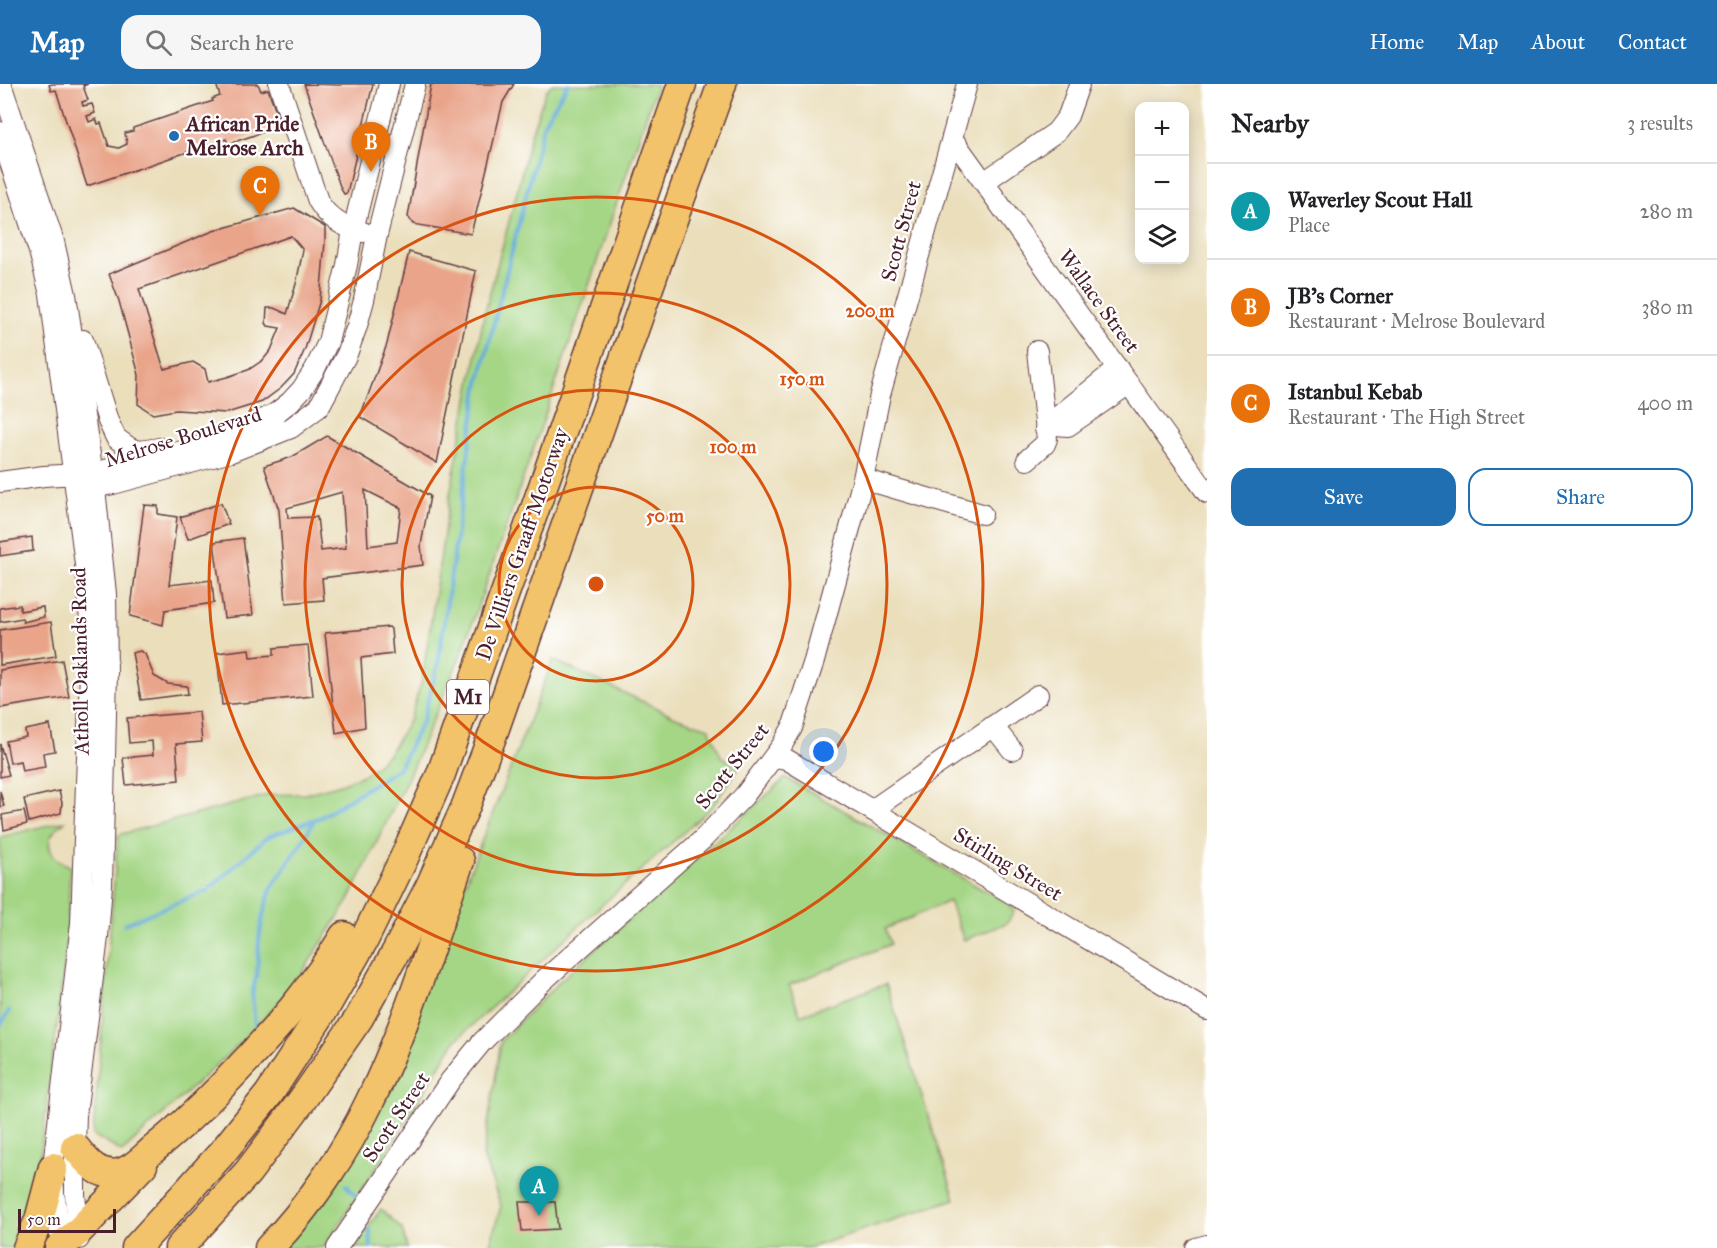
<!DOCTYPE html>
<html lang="en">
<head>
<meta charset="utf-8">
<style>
	:root { --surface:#fff; --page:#f6f6f6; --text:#202124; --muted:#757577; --line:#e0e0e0; --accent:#1f6fb2 }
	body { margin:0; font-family:"IM FELL Great Primer",serif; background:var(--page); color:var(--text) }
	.controls { position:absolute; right:18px; top:18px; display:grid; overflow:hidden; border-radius:12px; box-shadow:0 3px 15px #0003 }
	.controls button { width:54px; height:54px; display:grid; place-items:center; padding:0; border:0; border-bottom:2px solid var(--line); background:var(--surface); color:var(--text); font:30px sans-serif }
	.scale { position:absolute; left:18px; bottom:15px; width:98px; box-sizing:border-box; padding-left:6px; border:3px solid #4a1f2b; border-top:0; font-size:16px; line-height:21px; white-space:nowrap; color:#4a1f2b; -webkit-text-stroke:4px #fff; paint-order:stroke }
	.you { position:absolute; left:824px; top:668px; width:21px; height:21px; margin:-15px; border:4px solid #fff; border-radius:50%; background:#1a73e8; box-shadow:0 0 0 9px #1a73e833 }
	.badge { display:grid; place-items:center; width:39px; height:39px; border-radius:50%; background:var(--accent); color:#fff; font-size:20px; font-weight:700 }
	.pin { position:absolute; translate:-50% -50px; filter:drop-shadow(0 2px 3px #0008) }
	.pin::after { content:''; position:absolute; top:32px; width:21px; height:18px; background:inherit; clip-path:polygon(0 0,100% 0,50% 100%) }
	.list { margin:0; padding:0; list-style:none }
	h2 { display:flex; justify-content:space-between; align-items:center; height:78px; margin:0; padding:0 24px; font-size:26px }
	h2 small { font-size:20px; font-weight:400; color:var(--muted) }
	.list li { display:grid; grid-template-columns:39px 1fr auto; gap:18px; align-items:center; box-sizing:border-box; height:96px; padding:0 24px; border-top:2px solid var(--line) }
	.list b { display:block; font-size:22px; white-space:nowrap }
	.list p { margin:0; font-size:20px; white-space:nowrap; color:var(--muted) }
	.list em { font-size:20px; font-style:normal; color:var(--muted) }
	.actions { display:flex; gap:12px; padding:18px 24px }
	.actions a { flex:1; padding:14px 0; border:2px solid var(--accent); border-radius:18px; text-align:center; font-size:21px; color:var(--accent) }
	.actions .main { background:var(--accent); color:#fff }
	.icon { flex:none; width:33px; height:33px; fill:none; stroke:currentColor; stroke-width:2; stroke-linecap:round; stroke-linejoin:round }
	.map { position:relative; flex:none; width:1207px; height:1164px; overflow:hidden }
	header { display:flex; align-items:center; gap:36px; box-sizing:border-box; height:84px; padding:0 30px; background:var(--accent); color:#fff }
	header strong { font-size:28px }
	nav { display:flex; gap:33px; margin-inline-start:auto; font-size:21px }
	.search { width:420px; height:54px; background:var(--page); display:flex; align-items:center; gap:15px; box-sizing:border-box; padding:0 21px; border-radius:18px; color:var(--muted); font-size:22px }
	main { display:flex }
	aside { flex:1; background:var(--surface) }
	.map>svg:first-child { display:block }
	.green { fill:#a4d685; stroke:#777a58; stroke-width:1.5 }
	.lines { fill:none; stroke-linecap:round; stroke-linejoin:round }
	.stream { stroke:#66acdc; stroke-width:4 }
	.building { fill:#e9a48a; fill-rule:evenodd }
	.minor-casing { stroke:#623c41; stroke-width:22 }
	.highway-casing { stroke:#623c41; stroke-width:31 }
	.minor { stroke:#fff; stroke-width:20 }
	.highway { stroke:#f2c36a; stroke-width:28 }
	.ring { fill:none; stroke:#d8530f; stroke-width:3 }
	.poi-dot { fill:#1f6fb2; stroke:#fff; stroke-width:2 }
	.labels { text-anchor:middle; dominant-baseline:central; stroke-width:4.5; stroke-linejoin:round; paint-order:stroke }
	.shield { fill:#fff; stroke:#80626b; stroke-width:1.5 }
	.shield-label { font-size:20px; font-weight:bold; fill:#4a1f2b }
	.poi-label { font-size:21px; font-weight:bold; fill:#4a1f2b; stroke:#fff; text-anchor:start }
	.street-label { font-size:21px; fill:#4a1f2b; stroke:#fff }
	.centre { fill:#d8530f; stroke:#fff; stroke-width:3 }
	.ring-label { font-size:18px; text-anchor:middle; font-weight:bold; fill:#d8530f; stroke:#fff; stroke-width:4.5; stroke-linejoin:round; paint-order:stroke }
</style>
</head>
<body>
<header>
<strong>Map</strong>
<div class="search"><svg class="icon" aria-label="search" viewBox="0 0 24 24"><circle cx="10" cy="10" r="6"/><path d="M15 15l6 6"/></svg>Search here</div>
<nav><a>Home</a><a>Map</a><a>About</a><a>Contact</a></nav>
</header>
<main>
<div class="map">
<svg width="1207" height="1164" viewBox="0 0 1207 1164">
	<rect width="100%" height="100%" fill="#fff"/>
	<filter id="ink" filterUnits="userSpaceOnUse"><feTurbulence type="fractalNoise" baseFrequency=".0167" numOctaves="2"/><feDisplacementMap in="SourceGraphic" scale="12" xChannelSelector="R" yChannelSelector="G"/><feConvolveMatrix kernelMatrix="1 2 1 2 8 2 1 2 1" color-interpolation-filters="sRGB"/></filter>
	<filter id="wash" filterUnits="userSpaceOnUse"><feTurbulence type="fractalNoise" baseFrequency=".008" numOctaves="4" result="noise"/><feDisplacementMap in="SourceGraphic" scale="24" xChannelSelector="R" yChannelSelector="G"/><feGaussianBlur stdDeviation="1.35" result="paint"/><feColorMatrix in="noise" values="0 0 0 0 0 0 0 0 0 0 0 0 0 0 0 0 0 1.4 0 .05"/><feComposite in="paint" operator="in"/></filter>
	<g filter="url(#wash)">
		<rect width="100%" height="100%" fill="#eadebb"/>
		<g class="green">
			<polygon points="552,0 657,0 542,340 462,568 410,689 348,818 291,906 237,962 122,1068 93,1051 118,751 268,711 305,710 341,700 365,690 377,681 390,668 409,637 422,597 449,416 484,231 517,108 531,50 546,7"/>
			<polygon points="553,576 678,634 709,644 721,672 739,684 712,723 594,828 455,957 390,1063 323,1164 284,1164 446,848"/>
			<polygon points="786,694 980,804 1007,818 1014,828 1007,839 964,856 949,817 885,845 891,860 789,901 800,931 886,900 955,1115 809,1164 489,1164 501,1122 483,1072 501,957 561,896"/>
			<path d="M65 737C61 741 54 746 51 752 45 767 57 778 70 782L67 862 35 1113 16 1164H0V753Z"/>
			<polygon points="381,1125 402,1145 407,1164 354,1164"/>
		</g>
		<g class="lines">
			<g class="stream">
				<polyline points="125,840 208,806 267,753 321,733 399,684 423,636 438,580 478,303 544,39 568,0"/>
				<polyline points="0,942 9,927"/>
				<polyline points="255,942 252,909 257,890 259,856 263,831 271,805 303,756 314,736"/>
				<polyline points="346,1101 355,1111"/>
				<polyline points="370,1146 371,1164"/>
			</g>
		</g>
		<g id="blocks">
			<g class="building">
				<polygon points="52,0 88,0 83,2 88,16 82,18 83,22 92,20 95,29 87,32 89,38 96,35 98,40 101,39 109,62 119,64 127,60 125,49 133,47 133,44 213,17 212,15 220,12 216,0 258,0 261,7 268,5 280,38 276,39 278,43 228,60 226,55 87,102 56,6 51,7 49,1"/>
				<polygon points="304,0 341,1 342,0 373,0 347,109 344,110 341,105"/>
				<polygon points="431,0 514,0 503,18 471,150 413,140 408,133"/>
				<path d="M294 124 325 143V158L320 216 305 265 294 290 281 304 262 318 227 329 176 326 153 330 138 320 139 291 119 217 109 190 213 147ZM291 152 303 166 296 200 287 230 274 224H267L266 239 268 242 280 244 271 266 263 276 248 286 227 293 208 298 205 285 193 278 164 285 139 205Z"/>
				<polygon points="409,168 476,187 437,379 360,333 387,260"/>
				<path d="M327 352 430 412 421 461 423 481 322 494 324 516 286 519 279 426 264 382 292 373ZM365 406 401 424 397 458 368 462ZM342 408 346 464 321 467 317 433 288 434 287 424Z"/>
				<polygon points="221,419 229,440 188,455 180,433"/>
				<polygon points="144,421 158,422 158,430 177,433 169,501 212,496 214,519 165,526 163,541 130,532"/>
				<polygon points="32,453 33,467 0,472 0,458"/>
				<polygon points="243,454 253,531 224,534 214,458"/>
				<polygon points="20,521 20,527 43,523 44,533 23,538 22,534 0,538 0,524"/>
				<polygon points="51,538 56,572 0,581 0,546"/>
				<polygon points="389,543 391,545 393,570 361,574 365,643 336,649 325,549"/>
				<polygon points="308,561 313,612 222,621 217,569 249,565 250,573 274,571 274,564"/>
				<polygon points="140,567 145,570 154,592 168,600 187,602 188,610 141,616 132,569"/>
				<polygon points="62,576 69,613 0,624 0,586"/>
				<polygon points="199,628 202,658 176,660 179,696 126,701 123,674 153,671 152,657 129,659 127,634"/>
				<polygon points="50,641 55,667 43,669 45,683 22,687 20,677 10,679 6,657 26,653 25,646"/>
				<polygon points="0,660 9,691 0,693"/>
				<polygon points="0,707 4,722 0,723"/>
				<polygon points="59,707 62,719 61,729 29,738 24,715"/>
				<polygon points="24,727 27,740 4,746 2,731"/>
				<polygon points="519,1118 555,1118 558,1145 522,1147"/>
			</g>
		</g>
	</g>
	<g filter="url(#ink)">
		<use href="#blocks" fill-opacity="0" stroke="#623c41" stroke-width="1.5"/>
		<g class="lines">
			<defs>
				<g id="minor">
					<polyline points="1,0 54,158 66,211 95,404 106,510 107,588 102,801 98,853 76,1031 75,1063 75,1110 79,1155"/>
					<path d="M279 0 318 117C328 134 344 144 363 148"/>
					<polyline points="0,48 39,167 50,210 88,503 91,560 81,839 53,1083 54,1109 62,1164"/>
					<polyline points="952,54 1207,409"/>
					<polyline points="984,98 1056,48 1068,32 1079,1"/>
					<polyline points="83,256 108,337 116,354 130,364 140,367 159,364"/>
					<polyline points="1055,341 1061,330 1118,284"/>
					<polyline points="1045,345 1055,341 1068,342 1129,300"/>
					<polyline points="1027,376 1045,360 1047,355 1037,267"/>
					<polyline points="863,395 982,430"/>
					<polyline points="0,398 44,392 93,389 182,367 213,358 247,344 276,329 290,318 302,305 315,285 328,258 347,181 353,146 389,0"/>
					<polyline points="83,406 113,400 231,368 291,344 319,323 347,270 357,242 364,216 377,151 415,0"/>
					<polyline points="993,642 1012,666"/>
					<polyline points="774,673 786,675 1207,926"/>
					<polyline points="872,726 1038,611"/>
					<polyline points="337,1164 450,997 482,958 544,896 702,756 744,712 781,663 792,644 814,577 853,433 863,395 880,311 967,0"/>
					<polyline points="1196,1164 1207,1161"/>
				</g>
				<g id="highway">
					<path d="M75 1063C86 1077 98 1093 119 1089 134 1086 145 1072 156 1063 186 1039 213 1012 239 984 278 943 315 901 344 852"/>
					<polyline points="27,1164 39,1136 53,1083"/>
					<polyline points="59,1164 78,1148 143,1081"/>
					<polyline points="136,1164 221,1070 269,1010 325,924 364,856 404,774 441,690 548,388 682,0"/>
					<polyline points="179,1164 248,1088 300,1019 359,934 397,866 430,802 465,724 493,650 661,169 722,0"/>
					<path d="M269 1164C308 1124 346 1068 370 1017 407 942 432 856 460 777"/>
				</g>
			</defs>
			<use href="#minor" class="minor-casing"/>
			<use href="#highway" class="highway-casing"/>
			<use href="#minor" class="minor"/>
			<use href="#highway" class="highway"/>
		</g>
	</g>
	<g class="ring">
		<circle cx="596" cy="500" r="97"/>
		<circle cx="596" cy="500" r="194"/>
		<circle cx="596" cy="500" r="291"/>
		<circle cx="596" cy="500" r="387"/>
	</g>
	<circle class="poi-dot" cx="174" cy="52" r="6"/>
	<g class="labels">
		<rect class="shield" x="447" y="596" width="42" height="34" rx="4.5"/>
		<g class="shield-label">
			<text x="468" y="613">M1</text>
		</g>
		<g class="poi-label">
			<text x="186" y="40">African Pride<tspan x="186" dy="24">Melrose Arch</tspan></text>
		</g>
		<g class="street-label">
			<text transform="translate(901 147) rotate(-75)">Scott Street</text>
			<text transform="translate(1099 217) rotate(54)">Wallace Street</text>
			<text transform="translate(183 353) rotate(-17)">Melrose Boulevard</text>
			<text transform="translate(522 460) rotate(-71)">De Villiers Graaff Motorway</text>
			<text transform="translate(80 577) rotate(-91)">Atholl Oaklands Road</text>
			<text transform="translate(732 682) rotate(-51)">Scott Street</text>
			<text transform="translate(1008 780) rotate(31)">Stirling Street</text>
			<text transform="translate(396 1033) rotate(-56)">Scott Street</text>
		</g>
	</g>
	<circle cx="596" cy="500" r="9" class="centre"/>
	<g class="ring-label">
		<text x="870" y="233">200 m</text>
		<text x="802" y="301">150 m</text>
		<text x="733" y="369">100 m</text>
		<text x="665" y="438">50 m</text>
	</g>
</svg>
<div class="controls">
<button>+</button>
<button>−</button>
<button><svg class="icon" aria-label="layers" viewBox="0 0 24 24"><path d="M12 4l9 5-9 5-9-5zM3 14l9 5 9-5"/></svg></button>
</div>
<div class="scale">50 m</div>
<div class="you"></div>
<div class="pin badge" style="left:539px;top:1132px;background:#0f9aa8">A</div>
<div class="pin badge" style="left:371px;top:88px;background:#e8710a">B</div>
<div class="pin badge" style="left:260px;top:132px;background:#e8710a">C</div>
</div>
<aside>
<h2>Nearby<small>3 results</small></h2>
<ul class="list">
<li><span class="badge" style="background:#0f9aa8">A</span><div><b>Waverley Scout Hall</b><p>Place</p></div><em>280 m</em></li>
<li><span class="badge" style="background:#e8710a">B</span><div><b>JB's Corner</b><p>Restaurant · Melrose Boulevard</p></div><em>380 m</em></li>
<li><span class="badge" style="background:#e8710a">C</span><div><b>Istanbul Kebab</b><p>Restaurant · The High Street</p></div><em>400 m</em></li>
</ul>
<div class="actions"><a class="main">Save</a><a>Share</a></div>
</aside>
</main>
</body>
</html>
